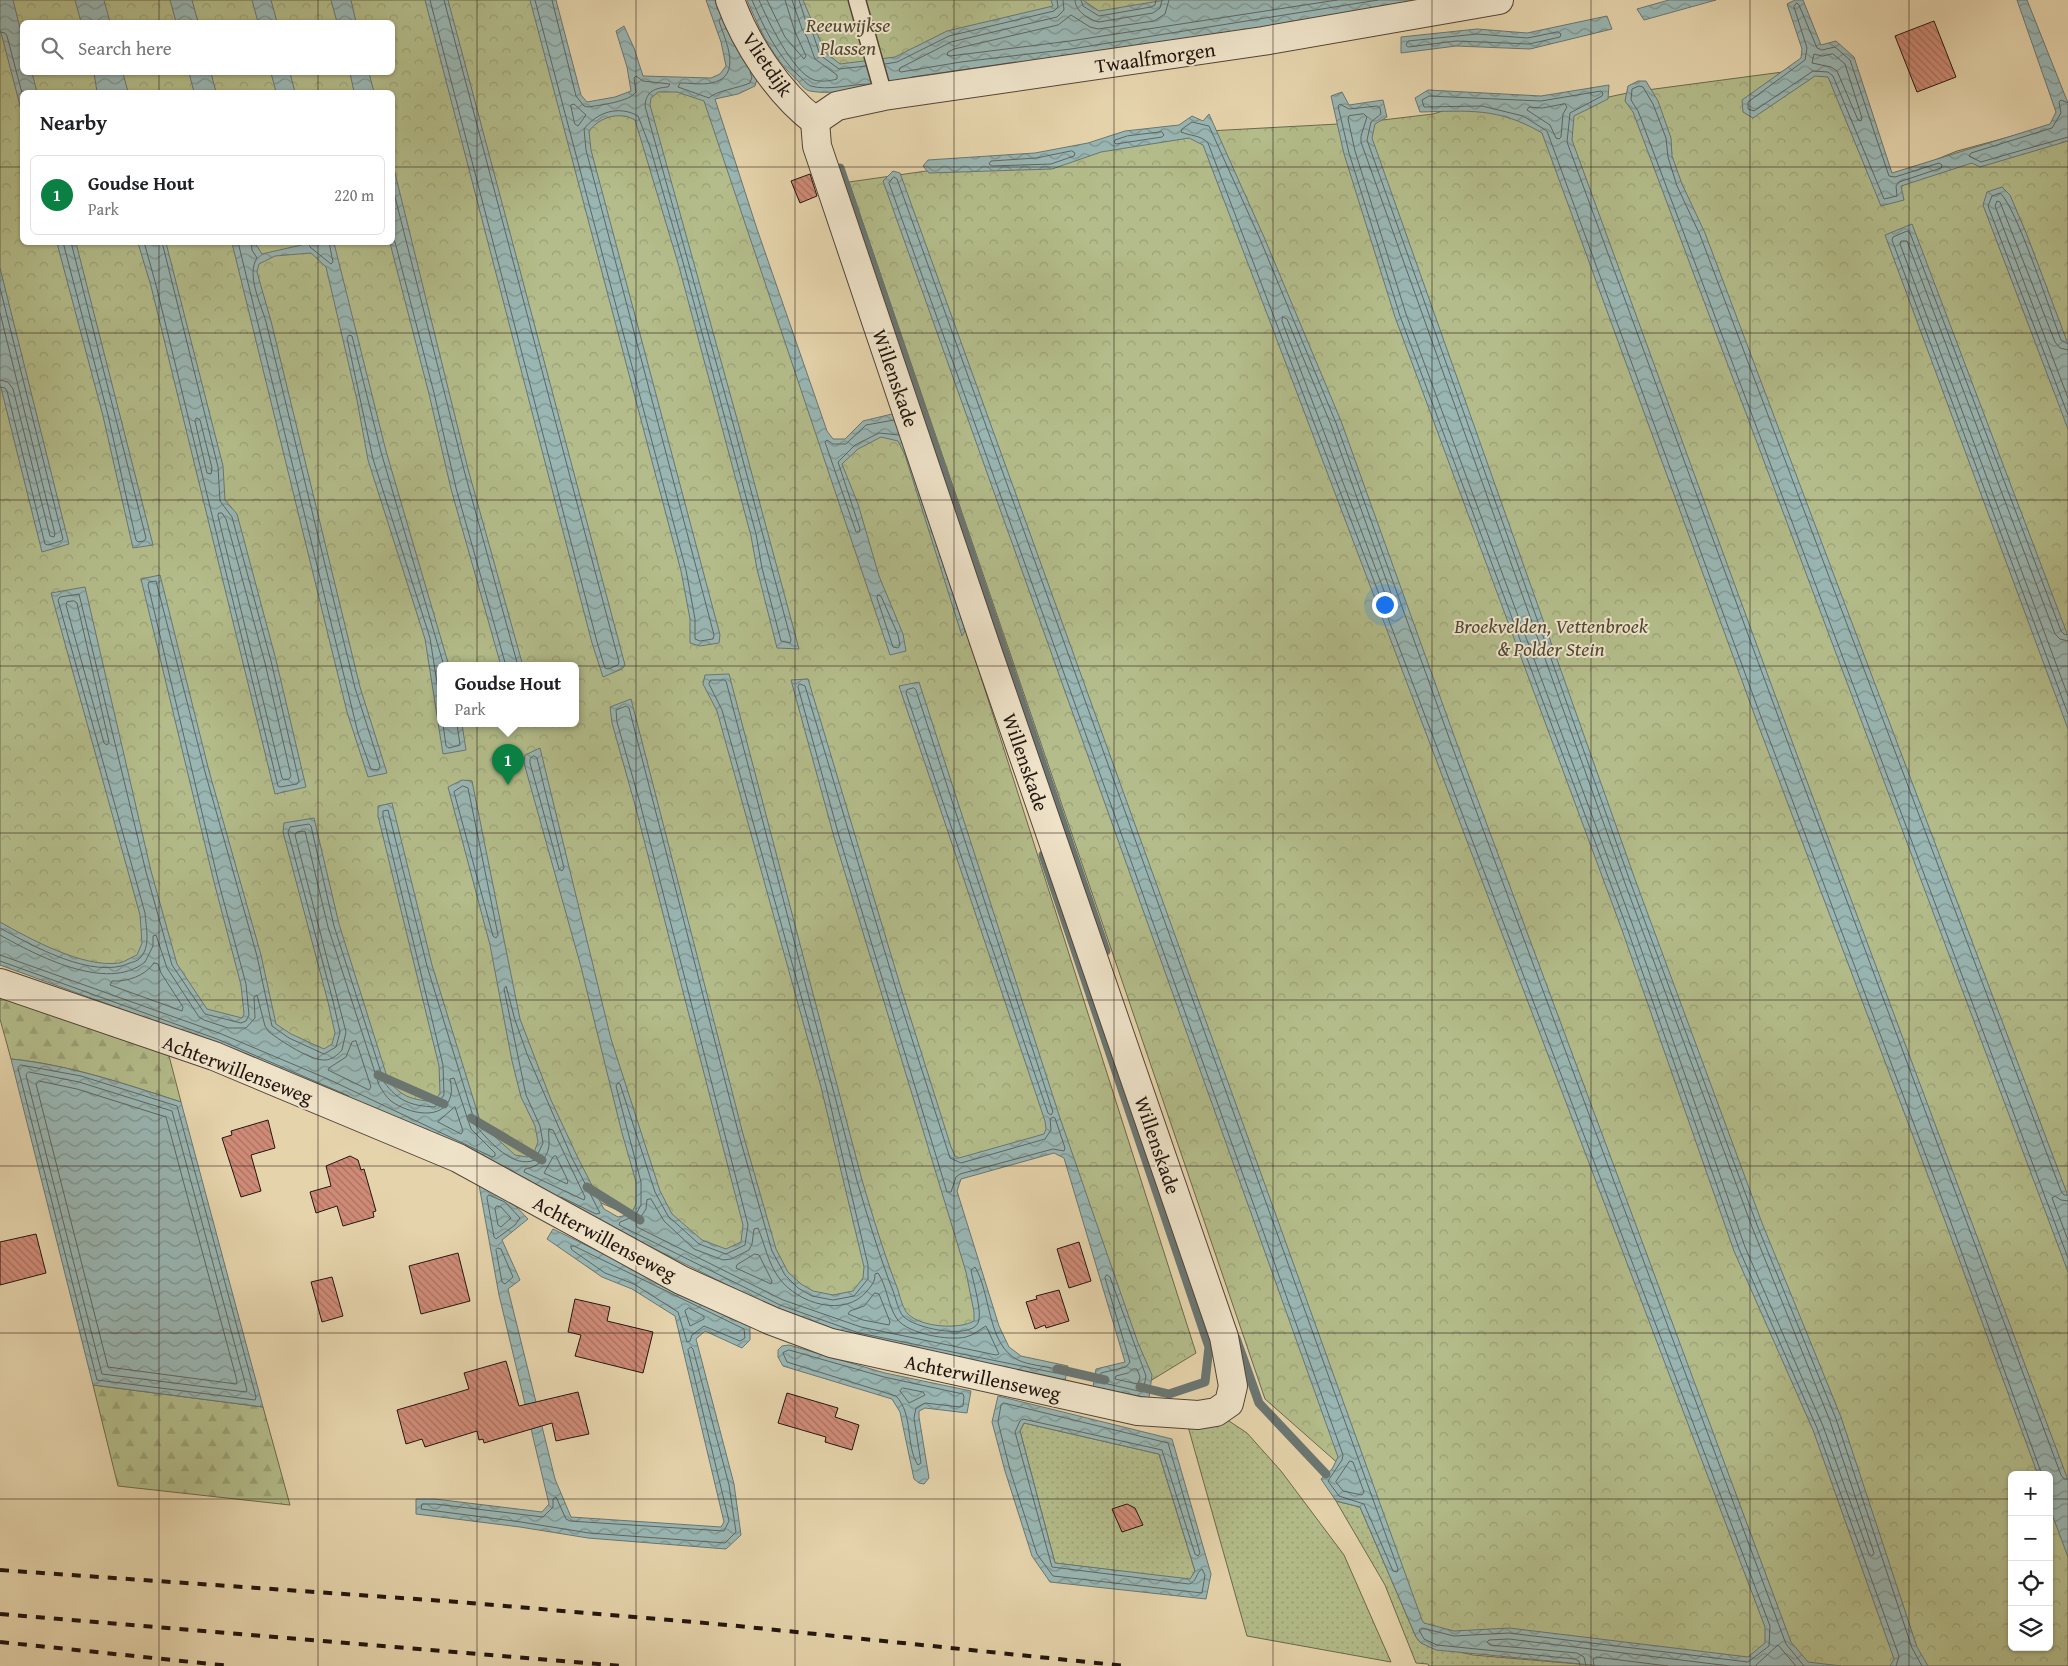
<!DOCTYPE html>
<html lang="en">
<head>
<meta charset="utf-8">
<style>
	:root { --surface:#fff; --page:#f2f2f2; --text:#202124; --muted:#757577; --line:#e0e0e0; --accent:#0b8043 }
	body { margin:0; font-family:"Gentium Book Plus",serif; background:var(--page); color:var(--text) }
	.controls { position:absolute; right:15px; bottom:15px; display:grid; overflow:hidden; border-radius:8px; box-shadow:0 1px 4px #0004 }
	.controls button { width:45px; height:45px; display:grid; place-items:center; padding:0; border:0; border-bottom:1px solid var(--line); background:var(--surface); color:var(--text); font:25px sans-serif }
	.you { position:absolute; left:1384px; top:604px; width:18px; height:18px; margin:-12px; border:4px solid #fff; border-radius:50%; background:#1a73e8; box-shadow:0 0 0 8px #1a73e833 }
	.badge { display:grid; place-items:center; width:32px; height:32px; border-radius:50%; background:var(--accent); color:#fff; font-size:16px; font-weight:700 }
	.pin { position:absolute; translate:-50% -41px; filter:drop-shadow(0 1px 2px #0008) }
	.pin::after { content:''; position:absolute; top:26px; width:18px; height:15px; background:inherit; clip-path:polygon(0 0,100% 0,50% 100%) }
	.popup { position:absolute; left:437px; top:662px; width:142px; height:65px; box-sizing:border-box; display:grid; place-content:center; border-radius:8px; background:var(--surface); filter:drop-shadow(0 1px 4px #0005); font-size:16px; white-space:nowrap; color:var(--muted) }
	.popup b { font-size:19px; color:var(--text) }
	.popup::after { content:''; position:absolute; left:50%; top:100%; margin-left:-10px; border:10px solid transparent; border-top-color:var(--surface) }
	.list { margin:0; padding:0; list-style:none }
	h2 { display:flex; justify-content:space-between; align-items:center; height:65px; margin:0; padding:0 20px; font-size:21px }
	h2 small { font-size:16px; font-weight:400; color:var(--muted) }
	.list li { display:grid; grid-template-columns:32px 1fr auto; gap:15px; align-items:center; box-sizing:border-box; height:80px; margin:0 10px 10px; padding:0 10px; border:1px solid var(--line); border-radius:8px }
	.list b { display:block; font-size:19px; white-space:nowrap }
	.list p { margin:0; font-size:16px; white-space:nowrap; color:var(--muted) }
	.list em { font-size:16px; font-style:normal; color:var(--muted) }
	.icon { flex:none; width:28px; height:28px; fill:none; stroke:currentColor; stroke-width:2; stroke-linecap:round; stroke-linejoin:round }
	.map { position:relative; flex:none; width:2068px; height:1666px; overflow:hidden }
	.search { position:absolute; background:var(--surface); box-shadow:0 1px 4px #0004; left:20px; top:20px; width:375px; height:55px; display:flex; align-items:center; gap:12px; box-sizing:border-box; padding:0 18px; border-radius:8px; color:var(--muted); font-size:19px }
	.panel { position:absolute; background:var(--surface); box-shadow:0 1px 4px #0004; left:20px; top:90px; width:375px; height:155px; border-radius:8px }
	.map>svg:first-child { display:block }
	.grass { fill:url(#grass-dots); stroke:#6c694d }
	.forest { fill:url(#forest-firs); stroke:#6c694d }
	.park { fill:url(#park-crowns); stroke:#6c694d; fill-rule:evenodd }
	.water { fill:url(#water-waves); stroke:#6a7672; fill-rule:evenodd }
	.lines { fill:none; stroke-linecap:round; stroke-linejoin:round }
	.shore { stroke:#5e6662; stroke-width:1 }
	.stream { stroke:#6a7672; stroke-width:9 }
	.building { fill:url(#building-back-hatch); stroke:#241610 }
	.lane-casing { stroke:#544537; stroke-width:19 }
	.street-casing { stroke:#544537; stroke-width:30 }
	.lane { stroke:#eee2c8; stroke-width:16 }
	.street { stroke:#eee2c8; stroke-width:28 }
	.rail { stroke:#241610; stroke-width:4; stroke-dasharray:9 9; stroke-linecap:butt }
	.grid { fill:none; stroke:#241610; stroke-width:1; stroke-opacity:0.55 }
	.labels { text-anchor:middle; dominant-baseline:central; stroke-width:4; stroke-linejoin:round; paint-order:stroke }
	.park-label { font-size:20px; font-style:italic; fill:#4f4835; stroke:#eee2c8 }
	.street-label { font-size:20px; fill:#241610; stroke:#eee2c8 }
</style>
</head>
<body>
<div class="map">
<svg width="2068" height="1666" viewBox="0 0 2068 1666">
	<defs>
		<pattern id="grass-dots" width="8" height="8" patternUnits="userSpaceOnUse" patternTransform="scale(1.25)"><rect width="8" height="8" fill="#b3bc8a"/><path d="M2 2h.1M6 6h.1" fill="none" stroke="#9aa176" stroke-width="1.8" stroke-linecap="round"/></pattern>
		<pattern id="forest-firs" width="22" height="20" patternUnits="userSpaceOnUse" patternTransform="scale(1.25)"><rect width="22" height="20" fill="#b3bc8a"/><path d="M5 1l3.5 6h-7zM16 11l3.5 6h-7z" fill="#9aa176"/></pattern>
		<pattern id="park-crowns" width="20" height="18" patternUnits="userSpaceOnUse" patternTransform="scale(1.25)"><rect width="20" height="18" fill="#b3bc8a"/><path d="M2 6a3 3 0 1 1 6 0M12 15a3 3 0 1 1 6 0" fill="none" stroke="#9aa176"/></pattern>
		<pattern id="water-waves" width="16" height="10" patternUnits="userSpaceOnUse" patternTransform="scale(1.25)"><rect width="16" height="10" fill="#99b6b3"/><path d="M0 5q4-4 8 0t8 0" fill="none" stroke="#7d9390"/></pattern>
		<pattern id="building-back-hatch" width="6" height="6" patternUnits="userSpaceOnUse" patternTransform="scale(1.25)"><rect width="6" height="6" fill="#cf8b77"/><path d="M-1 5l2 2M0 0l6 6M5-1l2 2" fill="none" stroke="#a87160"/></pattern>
	</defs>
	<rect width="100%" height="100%" fill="#e5d3ab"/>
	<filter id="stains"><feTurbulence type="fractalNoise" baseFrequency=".004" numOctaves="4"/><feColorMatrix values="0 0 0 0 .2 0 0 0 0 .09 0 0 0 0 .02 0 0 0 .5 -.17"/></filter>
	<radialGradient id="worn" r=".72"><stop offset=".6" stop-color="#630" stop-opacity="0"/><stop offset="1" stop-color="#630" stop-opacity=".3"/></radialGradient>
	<g class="grass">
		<polygon points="1229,1421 1247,1433 1281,1471 1344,1555 1391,1662 1247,1636 1187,1423 1213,1423"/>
		<polygon points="1024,1423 1159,1454 1195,1571 1190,1580 1055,1563 1020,1431"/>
		<polygon points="1336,1501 1360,1507 1416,1637 1421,1643 1473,1655 1602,1666 1429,1666 1428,1664 1416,1663 1385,1585"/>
	</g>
	<g class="forest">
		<path d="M0 994 168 1052 181 1102C125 1084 70 1065 11 1059L0 1019Z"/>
		<polygon points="93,1385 263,1407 290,1505 118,1486"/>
	</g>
	<g class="park">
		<path d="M0 0H543L575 114 643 91 705 87 825 448 900 427 959 608 1196 1353 1142 1386 1065 1142 947 1175 988 1345 918 1343 194 1023 0 962ZM22 22H392V72H22ZM22 92H392V242H22ZM440 666H576V724H440Z"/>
		<polygon points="791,0 1329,0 824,76"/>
		<path d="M1828 66 1881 182 1957 151 2068 121V114V1666H1696L1419 1637 1358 1481 1265 1399 849 182 1208 131 1357 123 1433 114 1446 110H1472L1548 117 1604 98 1632 92ZM2012 1475H2049V1647H2012Z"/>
	</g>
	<g class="water">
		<polygon points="0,0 13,0 22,36 22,72 32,73 37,92 22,92 22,113 0,29"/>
		<polygon points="75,0 104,0 110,22 81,22"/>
		<polygon points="170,0 192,0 198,22 176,22"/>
		<polygon points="252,0 271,0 277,22 258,22"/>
		<polygon points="331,0 351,0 356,22 337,22"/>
		<polygon points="425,0 448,0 625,665 622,669 603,677 592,643"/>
		<path d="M530 0H556L581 95 587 102 615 97 631 91 627 67 616 31 624 26 634 48 643 76 711 78 720 74 726 66 721 42 706 0H715L718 10 725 13 758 76 755 86 738 94 715 99 757 229 827 431 833 439H845L863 421 896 413 967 627 962 636 905 455 898 441 881 437 858 449 842 464 858 504 879 576 903 634 906 651 890 655 704 101 677 92H658L651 98 650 105 739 426 799 649 777 648 757 569 751 536 678 263 635 120C619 111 600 117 589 131L591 150 720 635 719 643 700 646 690 643V619L681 571Z"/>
		<path d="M747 0H803L825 52 840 64 895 57 947 31 1053 6 1051 0H1083L1099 11 1165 0H1442L871 89C851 89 829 95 810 91 805 90 801 85 798 81 773 59 760 30 747 0Z"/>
		<polygon points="1669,0 1716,0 1644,20 1637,9"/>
		<polygon points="1795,0 1803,0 1821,45 1836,41 1854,57 1892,173 2050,124 2056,112 2017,0 2027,0 2068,103 2068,141 1980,167 1972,163 1901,186 1904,200 1881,206 1828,77 1815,76 1753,118 1743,112 1742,100 1801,58 1802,49 1787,4"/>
		<polygon points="1607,16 1612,29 1530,49 1456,46 1401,53 1401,37 1477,29 1527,33"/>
		<polygon points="94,73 123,73 128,92 97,92"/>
		<polygon points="189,73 211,73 216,92 194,92"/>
		<polygon points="271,73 290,73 295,92 276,92"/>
		<polygon points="350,73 369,73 374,92 354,92"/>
		<polygon points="1638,81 1646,81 1658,101 1671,138 1672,156 1682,184 1705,233 2068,1196 2068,1272 1633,112 1625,101 1628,86"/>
		<path d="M1609 85 1608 99 1574 116 1572 140 1793 744 2068 1480V1557L2049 1506V1475H2038L1945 1221 1756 719 1542 133C1498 107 1468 111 1420 112L1415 98 1428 90 1541 96Z"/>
		<polygon points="1342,92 1349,105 1383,100 1387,117 1375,124 1372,138 1636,882 1762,1223 1841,1417 1917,1647 1928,1666 1890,1666 1894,1659 1813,1430 1734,1251 1622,930 1395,317 1344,154 1331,96"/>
		<polygon points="1209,114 1264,237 1341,421 1457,744 1791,1642 1808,1662 1841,1666 1602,1666 1436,1650 1421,1643 1416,1637 1360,1507 1336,1501 1321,1479 1332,1469 1338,1457 883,181 893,171 900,173 1422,1620 1424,1623 1454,1631 1509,1628 1748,1657 1765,1643 1765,1627 1203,145 1189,138 1101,152 1052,169 929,173 923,166 928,160 1035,153 1088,143 1125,131 1179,125 1192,116 1203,121"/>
		<polygon points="393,165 468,469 523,666 501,666 451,489 429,394 390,243 392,242"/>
		<polygon points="2002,187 2010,195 2027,235 2068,344 2068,429 1983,205 1987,192"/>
		<polygon points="1912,224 2068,636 2068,729 1885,235"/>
		<polygon points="57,243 76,243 153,545 133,548 103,416"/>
		<polygon points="138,243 166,243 223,466 225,500 237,514 276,660 306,787 275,794 151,286"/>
		<polygon points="232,243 255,243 262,254 310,243 334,243 386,451 449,666 440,666 440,724 462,724 466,750 443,754 425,639 368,460 357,400 326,267 311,253 275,256 259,264 257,272 271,321 360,687 387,773 368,777 347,712"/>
		<polygon points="0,268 69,544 42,552 0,384"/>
		<path d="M160 575 209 771 261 955 276 1024 291 1034 324 1049 332 1044 335 1033 328 1002 283 832 284 823 314 818 339 924 388 1080C403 1098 411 1099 434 1102L440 1093 439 1066 378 816V806L392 803 432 965 481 1124 515 1155 527 1157 533 1155 538 1142 535 1126 521 1097 512 1061 490 945 448 787 462 780 472 781 520 1019 551 1100 577 1156 604 1209 618 1217 631 1214 636 1204V1182L622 1133 581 967 524 763 525 755 540 748 611 1039 660 1191 672 1214 702 1240 726 1249 741 1242 743 1225 635 805 612 723 610 707 631 699 743 1134 776 1249 788 1272 801 1284 813 1291 833 1295 853 1291 863 1278 864 1267 821 1087 717 711 703 684 705 675 729 674 862 1180C873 1217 884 1254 898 1290 900 1297 903 1309 908 1314 921 1327 958 1330 974 1321V1312L966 1272 834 837 791 680 808 679 901 988 951 1147 955 1156 959 1158 1044 1134 1046 1129 1045 1121 899 686 919 682 1060 1118 1138 1343 1152 1375 1149 1398 1093 1387 1096 1369 1125 1362 1064 1158 1054 1153 961 1179 957 1191 999 1326 1009 1347 1021 1356 1068 1366 1065 1381 858 1338 778 1310 584 1214 215 1043 0 965V922C30 939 83 968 119 963 125 962 131 957 137 955L142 943 140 915 51 593 85 587 151 871 177 964 207 1009 242 1018 244 1014 241 985 214 882 141 579Z"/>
		<path d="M11 1059C70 1065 125 1084 181 1102L263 1407 93 1385Z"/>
		<polygon points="479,1185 508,1198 528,1219 502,1240 520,1280 508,1289 555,1479 571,1517 721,1527 724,1522 675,1316 632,1289 602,1277 547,1239 553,1229 750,1326 750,1340 742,1348 705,1331 696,1339 734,1484 741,1535 726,1549 588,1538 520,1527 416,1514 416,1499 435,1499 542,1512 549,1504 499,1295"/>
		<polygon points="789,1345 885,1373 971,1391 967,1413 925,1408 919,1411 919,1417 929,1478 924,1484 919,1483 914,1479 900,1412 892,1399 783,1366 778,1357 778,1350 782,1346"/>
		<path d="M998 1396 1172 1439 1211 1574 1206 1599 1050 1582 1032 1556 1005 1471 992 1422ZM1024 1423 1159 1454 1195 1571 1190 1579 1055 1563 1020 1431Z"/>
	</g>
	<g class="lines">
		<g class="shore">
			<polyline points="430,0 597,642 605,668 608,669 618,665 619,662 444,0"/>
			<path d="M535 0 686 570 695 619V639L700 641 713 639 714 635 586 150 584 129C597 112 619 105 638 116L650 147 683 262 756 534 762 568 781 641 790 643 791 640 734 427 645 106C646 91 655 88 668 87L670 84 643 81 636 76 634 78 636 92C629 102 600 105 588 107L584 106 576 96 552 0"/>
			<path d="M752 0C764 28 777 55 799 76 803 79 807 85 811 86 827 91 852 84 870 84"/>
			<path d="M759 0C767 19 793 73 814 80 821 82 830 81 837 79V75L815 59 807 37 802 29 792 0"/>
			<polyline points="767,0 785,37 804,59 806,56 795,32 785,0"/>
			<polyline points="799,0 808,28 813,34 820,55 839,69 866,66"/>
			<polyline points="1063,0 1064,10 1057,17 951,42 900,68 899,71 901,72 961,62 1071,49 1378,0"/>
			<path d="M1075 0C1075 11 1089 20 1099 22L1153 13 1160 8 1162 0"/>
			<polyline points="1081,0 1083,6 1099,16 1151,7 1155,5 1156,0"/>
			<polyline points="1169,0 1165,14 1154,21 1098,29 1090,27 1071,15 1058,25 954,49 948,52 947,55 950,56 1070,41 1337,0"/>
			<polygon points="1797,3 1799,5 1817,48 1822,50 1835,47 1850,60 1889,176 1895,177 1939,163 1942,165 1941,168 1899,182 1896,186 1897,196 1884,199 1833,76 1828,72 1813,71 1754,111 1748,109 1748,102 1805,60 1807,48 1794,7"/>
			<path d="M721 18 719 21C725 40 744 77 711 83 702 85 690 83 680 83L678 87 709 98C715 91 739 88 750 83L752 77 750 72"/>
			<polyline points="0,32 5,33 7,36 22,93"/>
			<polygon points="1558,32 1561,34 1560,37 1529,44 1456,41 1408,47 1406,45 1408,41 1477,34 1527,38"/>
			<polygon points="1833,54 1845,64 1862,118 1861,121 1858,120 1837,71 1831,67 1812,63 1814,54 1822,56"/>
			<polyline points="885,64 897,62 949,36 1054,11 1058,7 1057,0"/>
			<polyline points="912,77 1016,62"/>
			<polyline points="2068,103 2061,100 2059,102 2061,113 2052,128 1971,153 1969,156 1981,162 2068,137"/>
			<polygon points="1565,104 1567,107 1563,114 1561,137 1559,139 1556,138 1550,125 1527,110 1529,107 1542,108"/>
			<polygon points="571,105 574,104 586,115 578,126 575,124"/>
			<polygon points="1364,114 1367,117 1361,136 1361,142 1626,886 1752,1227 1830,1421 1874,1553 1872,1556 1869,1554 1823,1426 1745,1247 1633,926 1406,314 1355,151 1348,119 1349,116"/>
			<polygon points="1162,132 1164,135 1162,137 1116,144 1114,142 1115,140 1127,136"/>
			<polygon points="1072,151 1075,153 1074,156 1051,164 992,166 989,164 991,161 1036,158"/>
			<polygon points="894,177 897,179 1366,1480 1398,1569 1397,1572 1393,1571 1364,1504 1339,1496 1328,1481 1342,1460 1343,1455 889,183"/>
			<polyline points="392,185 464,470 518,666"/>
			<polyline points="392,238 395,242 434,393 456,488 506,666"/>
			<polyline points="63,242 108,415 136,540 138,542 144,541 146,538 71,242"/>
			<polyline points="144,242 156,285 278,786 280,787 297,784 299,781 271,661 232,517 220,501 218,467 162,242"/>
			<path d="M238 242 358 733 371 769 378 770 380 766 355 688 266 322C261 304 246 275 257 258L252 250 251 242"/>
			<polyline points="309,242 310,247 331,264 333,262 329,242"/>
			<polyline points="0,288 63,539 61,541 48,545 45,544 7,391 5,388 0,387"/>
			<polyline points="0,313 55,534 54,537 50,536 13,389 8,382 0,380"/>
			<polygon points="1283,317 1287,319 1331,425 1397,610 1395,613 1392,612 1282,321"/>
			<path d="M2068 344 2061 340C2051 314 2016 206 2000 193L1992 196 1988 206 2068 415"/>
			<polyline points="2068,350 2060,348 2055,342 2000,202 1997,201 1995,206 2068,398"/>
			<polygon points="197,418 200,420 212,468 211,474 207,473 195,421"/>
			<polyline points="894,420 866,425 846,444 833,444 827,440 825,442 856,532 859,532 860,529 838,462 855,445 879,433 899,435"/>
			<polygon points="219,513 222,513 226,519 265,663 291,776 289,779 284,780 282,778 218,516"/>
			<polygon points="878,595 881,596 898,635 900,645 898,648 893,647 877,598"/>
			<polygon points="74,601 77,603 109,742 107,745 104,743 66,605 67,602"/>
			<polyline points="2068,635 2064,634 2061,631 1910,233 1907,231 1893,237 1892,240 2068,714"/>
			<polyline points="2068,641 2060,639 2055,634 1907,241 1901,241 1900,244 2068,696"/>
			<path d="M711 680H724L726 681 857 1181C868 1218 879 1255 893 1291 896 1299 898 1310 903 1316 913 1328 969 1340 978 1323 983 1313 973 1282 971 1270L975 1267C991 1293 987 1345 1018 1360 1028 1365 1044 1366 1056 1369V1373L859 1333 780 1305 619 1225 620 1222 635 1216 641 1205V1182L616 1086 618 1083 620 1084 655 1192 668 1216 699 1244 726 1254 745 1245 748 1225 640 803 617 722 616 710 626 706 629 708 739 1135 772 1251 785 1275 798 1288 812 1296 833 1300 854 1296 868 1279V1265L826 1086 722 710 709 684Z"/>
			<polygon points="800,684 805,686 896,989 950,1158 961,1163 1045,1139 1051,1130 1050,1119 1053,1117 1055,1118 1065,1148 1064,1151 1053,1149 960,1174 956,1177 951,1192 947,1192 839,836 798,687"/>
			<polygon points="914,688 916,690 1053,1112 1051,1115 1048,1113 906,693 907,690"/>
			<polyline points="440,702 430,638 373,459 347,338 349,335 352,336 381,452 444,666"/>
			<polyline points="443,724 446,746 449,748 460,745 457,724"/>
			<polygon points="534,756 537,758 564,868 562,871 559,869 530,763 530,759"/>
			<polygon points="463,786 468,788 498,935 496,938 493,936 454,792"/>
			<path d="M0 928C33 946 93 980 130 963 133 962 138 961 140 958 151 947 146 927 145 913L58 600 60 597 79 594 146 872 172 965 205 1014 241 1023 246 1021 249 1015 246 984 218 880 148 585 149 582 156 581 205 772 257 956 272 1026 289 1038 324 1054 336 1047 340 1032 333 1001 288 832 290 827 309 824 311 826 334 926 384 1082C398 1101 411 1106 435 1107L444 1095 443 1065 383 816V811L388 810 427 966 476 1126C490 1142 513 1169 535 1160L543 1143 540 1126 526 1095 504 989 506 986 515 1020 527 1054 572 1158 600 1213 596 1214 561 1197"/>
			<path d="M0 935C36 955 107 993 145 962L153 946V936L156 935 167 968 199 1017 204 1020 228 1028H246L255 1018 254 997 257 995 265 1026 269 1032C281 1041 311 1061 325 1060 331 1060 338 1055 342 1050L346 1032 295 835 297 832 305 831 328 927 379 1085C382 1090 386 1097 391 1101 407 1113 444 1123 451 1095 452 1090 451 1084 450 1079L454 1078 471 1129 495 1153V1156L492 1157 328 1079 219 1033 0 955"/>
			<polyline points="0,961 217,1039 349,1096"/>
			<path d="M154 963 158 964 161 973 183 1007 182 1011 110 985 112 981C127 982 145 976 154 963Z"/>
			<polygon points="356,1041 371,1087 369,1090 328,1070 329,1068 346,1057 352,1042"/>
			<polygon points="21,1065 81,1076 177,1106 256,1397 255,1400 97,1380 18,1068"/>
			<polygon points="29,1072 79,1082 172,1111 247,1390 246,1392 102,1374 26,1075"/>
			<polygon points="39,1081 77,1089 166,1117 237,1381 236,1384 108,1367 36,1084"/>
			<polygon points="455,1107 463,1131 461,1134 438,1122"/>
			<path d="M549 1129 553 1130 585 1197 584 1200 524 1172 525 1169C539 1167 550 1156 549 1141 549 1136 548 1133 549 1129Z"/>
			<polygon points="556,1156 568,1181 567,1184 544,1173 553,1157"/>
			<polygon points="489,1195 505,1202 520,1218 515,1225 496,1239 494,1237 487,1198"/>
			<polyline points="2068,1195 2064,1195 2061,1191 1700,235 1677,186 1668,157 1666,138 1653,104 1643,87 1639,86 1632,89 1631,100 1638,111 2068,1258"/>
			<path d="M651 1199 664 1221 694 1249 723 1260 731 1259 749 1250 752 1244 754 1229 758 1228C765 1245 768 1263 779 1278 798 1304 845 1318 867 1291 872 1285 875 1282 875 1274L878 1273C887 1286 888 1306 897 1319 908 1334 949 1341 966 1337 974 1335 980 1329 986 1326L999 1354 996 1355 861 1327 783 1300 637 1227 636 1224 646 1209 647 1200Z"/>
			<polyline points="2068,1201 2061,1200 2055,1196 2052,1198 2068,1240"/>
			<polygon points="497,1206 501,1207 511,1218 501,1227 498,1225 495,1209"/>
			<polygon points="571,1246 574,1246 744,1329 745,1338 740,1341 704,1326 692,1335 690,1341 687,1342 678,1312 634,1284 605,1273 572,1250"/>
			<polygon points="498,1248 501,1249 513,1277 505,1284 502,1282 496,1250"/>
			<polygon points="755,1254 759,1255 772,1281 771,1284 736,1268 737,1265"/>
			<polygon points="1107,1275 1110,1277 1146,1376 1143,1392 1099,1382 1101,1373 1126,1367 1130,1362 1105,1278"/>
			<polygon points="875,1293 879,1294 890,1322 889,1325 863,1320 848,1314 850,1311 864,1306"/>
			<polygon points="689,1308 704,1316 704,1319 690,1326 685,1311"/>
			<polygon points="691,1347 693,1349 729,1485 736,1532 725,1543 589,1533 521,1522 421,1509 422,1504 435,1504 543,1517 553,1507 553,1499 556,1497 566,1519 570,1521 724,1531 729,1521 688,1350"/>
			<path d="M789 1350 884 1377 963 1394 964 1397 963 1406 960 1407 925 1403 916 1408 914 1418 921 1463 918 1465C905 1445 914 1415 896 1396L787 1362 783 1353Z"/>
			<polygon points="1133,1369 1137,1369 1140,1377 1138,1384 1115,1379 1116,1376 1128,1373"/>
			<polygon points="903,1388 923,1392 925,1395 909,1403 900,1391"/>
			<path d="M1004 1403 1168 1443 1200 1553 1198 1556 1195 1554 1162 1450 1023 1419 1020 1421 1015 1432 1052 1567 1189 1584C1197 1582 1196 1572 1202 1569L1205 1575 1202 1593 1053 1576 1037 1554 1010 1470 998 1422 1001 1405Z"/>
			<polygon points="1350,1461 1353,1462 1364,1492 1362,1495 1343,1491 1336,1482"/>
			<polyline points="2042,1475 1950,1220 1761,717 1547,131 1523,116 1482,106 1424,107 1422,100 1429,96 1541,101 1601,91 1603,93 1602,96 1570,113 1567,142 1789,746 2061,1475 2064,1479 2068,1479"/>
			<path d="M1580 1666 1579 1661 1575 1659 1437 1645 1424 1639 1419 1630 1422 1628 1454 1636 1509 1633 1748 1662 1769 1646 1770 1626 1208 143C1201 135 1190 136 1181 132L1182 129 1192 122 1209 126 1260 239 1336 423 1452 746 1786 1644 1804 1666"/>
			<polyline points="1586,1666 1584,1657 1577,1653 1490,1645 1487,1642 1489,1640 1509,1639 1730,1666"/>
			<polyline points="1594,1666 1593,1659 1596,1657 1668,1666"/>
			<polyline points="1755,1666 1778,1645 1796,1666"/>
			<polyline points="1896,1666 1899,1656 1817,1428 1739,1249 1627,928 1400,316 1349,153 1338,106 1340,104 1349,109 1377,106 1380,108 1381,114 1371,122 1367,140 1631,884 1757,1225 1836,1419 1912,1648 1922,1666"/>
		</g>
		<g class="stream">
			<polyline points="840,168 1106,951"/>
			<polyline points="1043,855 1209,1347 1205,1382 1169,1394 1140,1387"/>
			<polyline points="378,1075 444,1104"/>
			<polyline points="471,1118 542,1160"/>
			<polyline points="587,1187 640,1220"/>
			<polyline points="1236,1338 1259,1403 1326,1474"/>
			<polyline points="1057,1369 1105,1380"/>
		</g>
	</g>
	<g class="building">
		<polygon points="1934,21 1956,77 1917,92 1895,36"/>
		<polygon points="810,174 817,196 800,203 791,181"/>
		<polygon points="268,1120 275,1148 251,1155 261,1191 241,1197 222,1138 232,1135 231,1131"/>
		<polygon points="350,1156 358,1160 361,1170 364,1169 376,1211 373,1212 374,1217 343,1226 337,1206 316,1213 310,1192 331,1186 326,1166"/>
		<polygon points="36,1234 46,1273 0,1285 0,1242"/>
		<polygon points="1079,1242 1091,1281 1069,1288 1057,1249"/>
		<polygon points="458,1253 470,1301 421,1314 409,1266"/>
		<polygon points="332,1277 343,1316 322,1322 311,1282"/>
		<polygon points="1059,1290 1069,1321 1046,1328 1045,1325 1035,1329 1026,1302 1037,1299 1036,1296"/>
		<polygon points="575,1299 610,1307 607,1321 653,1332 643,1373 575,1356 581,1335 568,1332"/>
		<polygon points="506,1361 519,1406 578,1392 589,1434 556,1441 552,1423 484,1443 483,1439 479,1440 477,1431 425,1447 422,1439 406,1444 397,1410 469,1389 464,1373"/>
		<polygon points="787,1393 838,1408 835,1417 859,1425 852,1450 825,1442 826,1437 778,1423"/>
		<polygon points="1127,1504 1135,1508 1143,1525 1122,1532 1112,1509"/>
	</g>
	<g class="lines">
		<defs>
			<polyline id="lane" points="857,0 884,96"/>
			<g id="street">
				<path d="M730 0C746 44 778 93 815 121"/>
				<polyline points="815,121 837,106 884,96 1263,41 1499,0"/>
				<polyline points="0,983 214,1056 458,1158 681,1280 772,1321 831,1343 1138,1411 1198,1415 1216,1412 1229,1403 1233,1386 1224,1337 986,647 817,146 815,121"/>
			</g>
		</defs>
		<use href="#lane" class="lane-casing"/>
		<use href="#street" class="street-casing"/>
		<use href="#lane" class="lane"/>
		<use href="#street" class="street"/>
		<g class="rail">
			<polyline points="0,1570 458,1602 728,1625 1126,1666"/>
			<polyline points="0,1614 622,1666"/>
			<polyline points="0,1642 230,1666"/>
		</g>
	</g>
	<path class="grid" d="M159 0V22M318 0V22M477 0V1666M636 0V1666M795 0V1666M954 0V1666M1114 0V1666M1273 0V1666M1432 0V1666M1591 0V1666M1750 0V1666M1909 0V1666M159 72V92M318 72V92M0 167H22M392 167H2068M159 242V1666M318 242V1666M0 333H2068M0 500H2068M0 666H2068M0 833H2068M0 1000H2068M0 1166H2068M0 1333H2068M0 1499H2012M2049 1499H2068"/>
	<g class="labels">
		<g class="park-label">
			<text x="848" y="24">Reeuwijkse<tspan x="848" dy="23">Plassen</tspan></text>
			<text x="1551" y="625">Broekvelden, Vettenbroek<tspan x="1551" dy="23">&amp; Polder Stein</tspan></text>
		</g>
		<g class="street-label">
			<text transform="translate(1155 57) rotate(-8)">Twaalfmorgen</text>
			<text transform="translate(768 64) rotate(56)">Vlietdijk</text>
			<text transform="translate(896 378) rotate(71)">Willenskade</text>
			<text transform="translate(1026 762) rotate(71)">Willenskade</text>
			<text transform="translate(238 1069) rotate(21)">Achterwillenseweg</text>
			<text transform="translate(1158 1145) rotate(71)">Willenskade</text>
			<text transform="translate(605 1238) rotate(28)">Achterwillenseweg</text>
			<text transform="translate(983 1377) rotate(12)">Achterwillenseweg</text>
		</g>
	</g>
	<rect width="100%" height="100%" filter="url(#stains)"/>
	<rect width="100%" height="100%" fill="url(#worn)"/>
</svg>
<div class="controls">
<button>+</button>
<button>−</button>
<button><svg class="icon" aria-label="locate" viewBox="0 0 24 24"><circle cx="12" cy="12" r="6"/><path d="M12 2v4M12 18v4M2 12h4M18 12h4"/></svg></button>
<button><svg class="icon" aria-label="layers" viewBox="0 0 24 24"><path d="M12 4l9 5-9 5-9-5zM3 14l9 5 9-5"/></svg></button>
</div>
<div class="you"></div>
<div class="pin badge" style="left:508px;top:785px">1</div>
<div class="popup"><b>Goudse Hout</b>Park</div>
<div class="search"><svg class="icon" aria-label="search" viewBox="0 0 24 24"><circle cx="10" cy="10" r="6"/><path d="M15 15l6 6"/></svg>Search here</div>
<section class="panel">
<h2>Nearby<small></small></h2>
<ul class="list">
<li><span class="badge">1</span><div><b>Goudse Hout</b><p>Park</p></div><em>220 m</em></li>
</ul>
</section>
</div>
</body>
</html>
